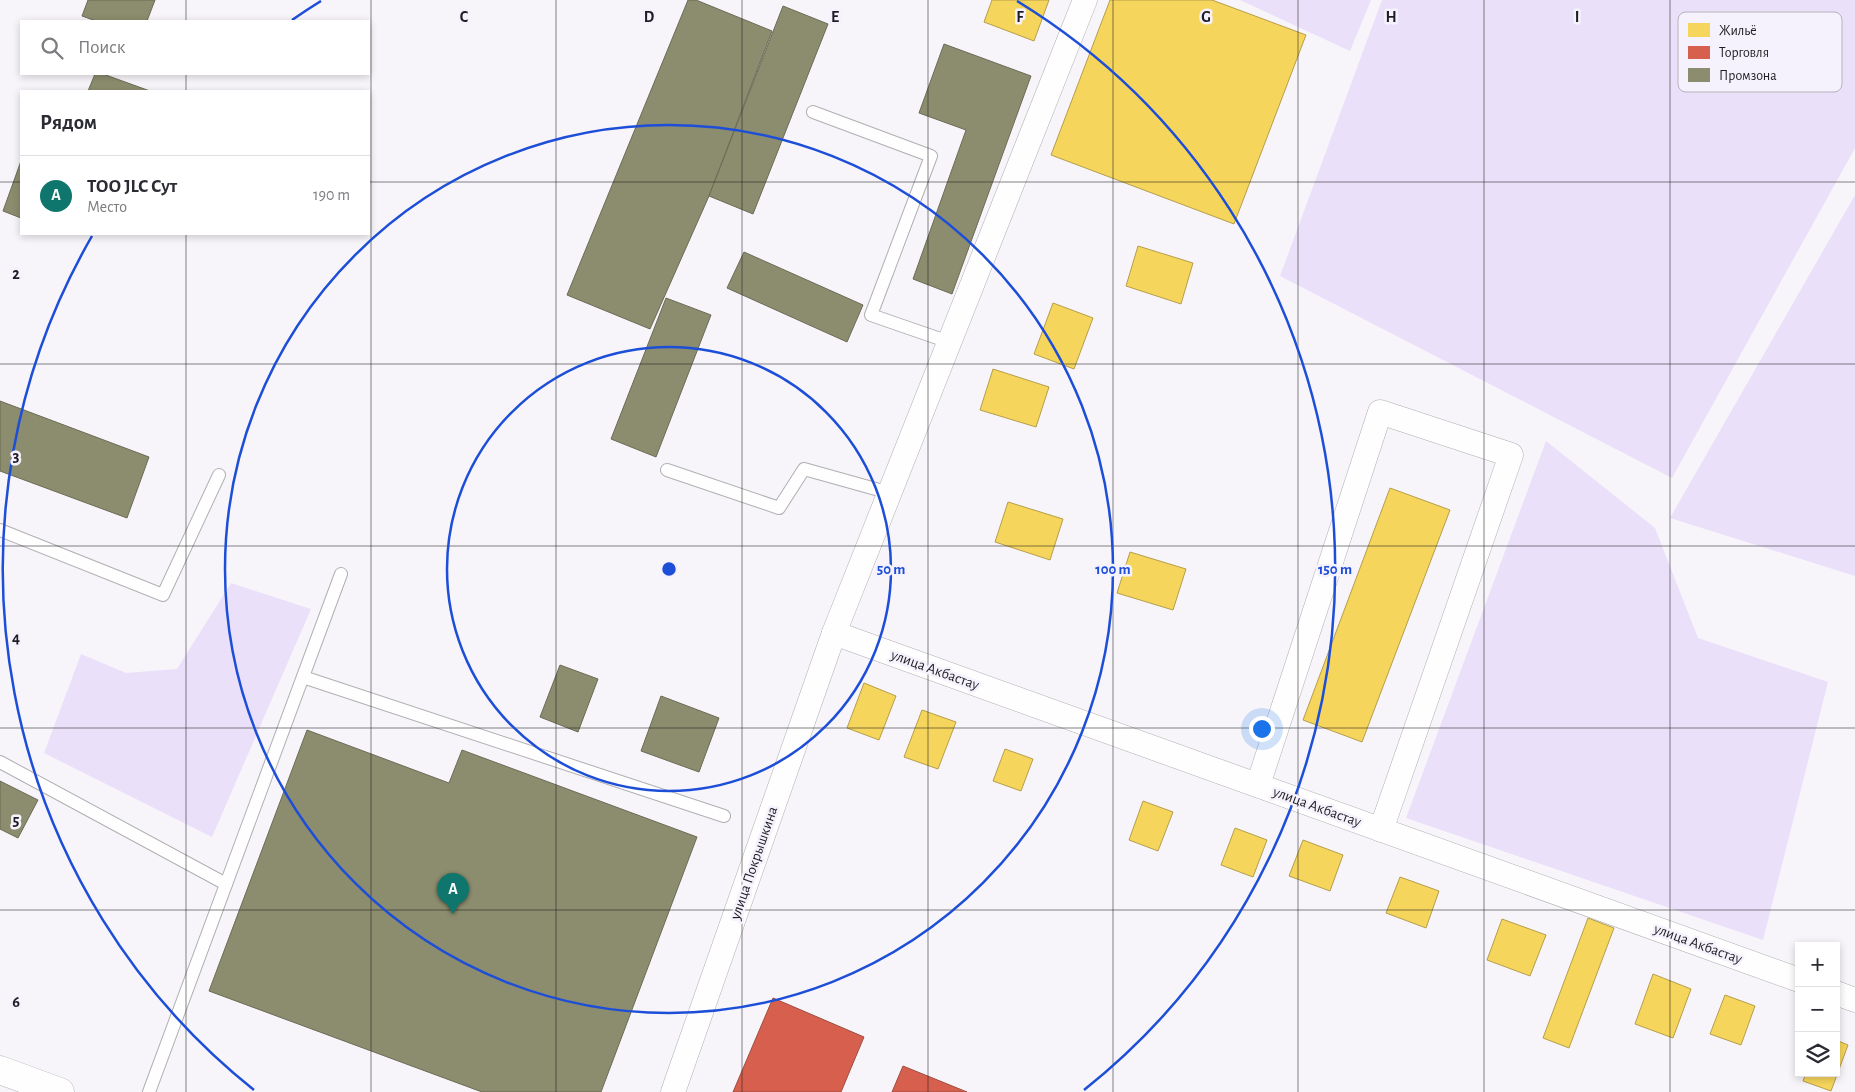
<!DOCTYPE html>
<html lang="ru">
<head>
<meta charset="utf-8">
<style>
	:root { --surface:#fff; --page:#f7f7f7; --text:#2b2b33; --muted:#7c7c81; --line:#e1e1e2; --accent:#0f766e }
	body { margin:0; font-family:"Alegreya Sans",sans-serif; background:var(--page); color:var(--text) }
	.controls { position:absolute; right:15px; bottom:15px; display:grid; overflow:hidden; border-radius:0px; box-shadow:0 2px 8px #0003 }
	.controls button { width:45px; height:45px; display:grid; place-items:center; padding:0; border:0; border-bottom:1px solid var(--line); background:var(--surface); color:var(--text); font:25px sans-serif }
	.you { position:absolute; left:1261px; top:728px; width:18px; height:18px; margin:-12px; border:4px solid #fff; border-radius:50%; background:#1a73e8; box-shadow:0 0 0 8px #1a73e833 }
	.badge { display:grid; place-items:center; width:32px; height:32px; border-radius:50%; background:var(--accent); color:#fff; font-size:16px; font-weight:700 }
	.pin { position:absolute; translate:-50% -41px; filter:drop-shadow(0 1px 2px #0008) }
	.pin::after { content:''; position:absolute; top:26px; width:18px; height:15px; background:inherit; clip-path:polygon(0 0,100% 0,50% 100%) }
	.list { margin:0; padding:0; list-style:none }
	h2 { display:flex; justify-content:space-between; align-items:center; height:65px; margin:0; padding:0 20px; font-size:21px }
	h2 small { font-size:16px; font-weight:400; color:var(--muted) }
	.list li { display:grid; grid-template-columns:32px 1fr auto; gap:15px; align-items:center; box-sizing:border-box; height:80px; padding:0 20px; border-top:1px solid var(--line) }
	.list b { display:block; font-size:19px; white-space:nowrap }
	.list p { margin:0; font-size:16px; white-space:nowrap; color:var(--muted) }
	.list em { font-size:16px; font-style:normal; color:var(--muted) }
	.icon { flex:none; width:28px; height:28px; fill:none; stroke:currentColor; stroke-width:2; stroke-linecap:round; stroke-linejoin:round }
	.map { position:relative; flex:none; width:1855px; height:1092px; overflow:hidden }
	.search { position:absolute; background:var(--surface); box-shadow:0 2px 8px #0003; left:20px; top:20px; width:350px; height:55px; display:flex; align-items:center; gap:12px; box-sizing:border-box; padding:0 18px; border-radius:0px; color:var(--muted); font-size:19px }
	.panel { position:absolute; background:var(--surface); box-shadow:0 2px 8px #0003; left:20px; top:90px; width:350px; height:145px; border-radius:0px }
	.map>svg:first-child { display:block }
	.green { fill:#eae0f9 }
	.homes { fill:#f6d55c; stroke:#b59e4a }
	.shops { fill:#d6604d; stroke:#9f4c40 }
	.industry { fill:#8c8c6e; stroke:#6b6b57 }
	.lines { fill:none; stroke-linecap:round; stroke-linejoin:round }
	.service-casing { stroke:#b0afb2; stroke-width:14 }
	.minor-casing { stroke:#b0afb2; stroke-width:25 }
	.tertiary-casing { stroke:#b0afb2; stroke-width:29 }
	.service { stroke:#fefefe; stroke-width:12 }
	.minor { stroke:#fefefe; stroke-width:24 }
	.tertiary { stroke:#fefefe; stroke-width:28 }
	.grid { fill:none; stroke:#1e1d21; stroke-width:1; stroke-opacity:0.55 }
	.ring { fill:none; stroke:#1d4ed8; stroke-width:2.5 }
	.labels { text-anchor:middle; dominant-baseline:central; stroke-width:5; stroke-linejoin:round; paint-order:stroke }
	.street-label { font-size:15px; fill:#1e1d21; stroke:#f6f2fd }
	.key { fill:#f6f2fd; stroke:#b5b2bb; stroke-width:1 }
	.key-label { font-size:14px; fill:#1e1d21 }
	.grid-label { font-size:16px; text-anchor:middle; font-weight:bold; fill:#1e1d21; stroke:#f6f2fd; stroke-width:5; stroke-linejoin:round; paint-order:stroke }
	.centre { fill:#1d4ed8; stroke:#f6f2fd; stroke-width:2.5 }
	.ring-label { font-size:15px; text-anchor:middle; font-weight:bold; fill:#1d4ed8; stroke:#f6f2fd; stroke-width:5; stroke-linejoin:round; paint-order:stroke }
</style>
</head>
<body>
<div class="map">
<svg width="1855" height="1092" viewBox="0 0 1855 1092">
	<rect width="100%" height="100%" fill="#f7f5fa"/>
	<g class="green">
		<polygon points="1240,0 1371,0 1350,51"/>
		<polygon points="1382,0 1855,0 1855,148 1672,478 1280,276"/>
		<polygon points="1855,195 1855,576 1670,518"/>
		<polygon points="1546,441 1655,528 1698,638 1828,682 1763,940 1406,818"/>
		<polygon points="231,583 311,609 212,837 44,753 81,654 126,673 177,669"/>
	</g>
	<g class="homes">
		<polygon points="992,0 1049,0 1034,41 984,22"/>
		<polygon points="1110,0 1212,0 1306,35 1234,224 1051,155"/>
		<polygon points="1138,246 1193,263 1181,304 1126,286"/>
		<polygon points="1053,303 1093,318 1074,369 1034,354"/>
		<polygon points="993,369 1049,387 1036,427 980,410"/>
		<polygon points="1390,488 1450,510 1362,742 1303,720"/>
		<polygon points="1008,502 1063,519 1050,560 995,542"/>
		<polygon points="1130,552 1186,569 1173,610 1117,593"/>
		<polygon points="864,683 896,696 879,740 847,728"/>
		<polygon points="922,710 956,722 938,769 904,757"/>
		<polygon points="1005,749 1033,759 1021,791 993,781"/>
		<polygon points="1143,801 1173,812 1158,851 1129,840"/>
		<polygon points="1235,828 1267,840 1253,877 1221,865"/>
		<polygon points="1303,840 1343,855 1330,891 1289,876"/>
		<polygon points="1400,877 1439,891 1426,928 1386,913"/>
		<polygon points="1588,918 1614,928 1569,1048 1543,1038"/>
		<polygon points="1502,919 1546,935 1530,976 1487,960"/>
		<polygon points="1653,974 1691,989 1673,1038 1635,1024"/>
		<polygon points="1725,995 1755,1006 1741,1045 1710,1034"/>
		<polygon points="1836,1040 1848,1045 1831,1091 1803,1081 1806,1073 1836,1073"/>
	</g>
	<g class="shops">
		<polygon points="773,998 864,1037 841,1092 733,1092"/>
		<polygon points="903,1066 967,1092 892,1092"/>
	</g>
	<g class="industry">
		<polygon points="88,0 155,0 147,21 96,21 82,16"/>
		<polygon points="688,0 696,0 772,31 709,196 650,329 567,295"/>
		<polygon points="783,6 828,24 753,214 709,196"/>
		<polygon points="944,44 1031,76 952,294 913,279 966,130 919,113"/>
		<polygon points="95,74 103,74 150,91 88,91"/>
		<polygon points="21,161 21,218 3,211"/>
		<polygon points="744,252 863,305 847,342 727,288"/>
		<polygon points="666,298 711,315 656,457 611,439"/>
		<polygon points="0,401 149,457 127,518 0,471"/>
		<polygon points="560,665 598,679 578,732 540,717"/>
		<polygon points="661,696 719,718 699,772 641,751"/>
		<polygon points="307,730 449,783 462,750 697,837 601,1092 482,1092 209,991"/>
		<polygon points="0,781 38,800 18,838 0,829"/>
	</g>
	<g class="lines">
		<defs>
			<g id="service">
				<polyline points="813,112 931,156 871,315 949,342"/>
				<polyline points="667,470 779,508 804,469 890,493"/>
				<polyline points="0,530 163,595 219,475"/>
				<polyline points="303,677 724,816"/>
				<polyline points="0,762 226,884"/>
				<polyline points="149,1092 341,574"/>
			</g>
			<g id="minor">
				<polyline points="834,633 1799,980"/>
				<polyline points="1258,785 1380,412 1511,455 1381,830"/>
				<polyline points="1836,993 1855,1000"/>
				<polyline points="673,1092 834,633 1085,0"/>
			</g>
			<polyline id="tertiary" points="0,1070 60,1092"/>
		</defs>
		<use href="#service" class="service-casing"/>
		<use href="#minor" class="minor-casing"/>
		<use href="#tertiary" class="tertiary-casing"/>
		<use href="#service" class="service"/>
		<use href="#minor" class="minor"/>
		<use href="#tertiary" class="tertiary"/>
	</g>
	<path class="grid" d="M186 0V21M371 0V1092M556 0V1092M742 0V1092M928 0V1092M1113 0V1092M1298 0V1092M1484 0V1092M1670 0V1092M186 74V91M0 182H21M369 182H1855M186 234V1092M0 364H1855M0 546H1855M0 728H1855M0 910H1855"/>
	<g class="ring">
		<circle cx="669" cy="569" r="222"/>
		<circle cx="669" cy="569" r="444"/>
		<path d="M254 1090A666 666 0 0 1 92 236M292 20A666 666 0 0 1 321 1M1017 1A666 666 0 0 1 1084 1090"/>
	</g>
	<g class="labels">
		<g class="street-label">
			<text transform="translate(935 670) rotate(20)">улица Акбастау</text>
			<text transform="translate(1317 807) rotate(20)">улица Акбастау</text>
			<text transform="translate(754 863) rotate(-71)">улица Покрышкина</text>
			<text transform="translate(1698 944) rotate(20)">улица Акбастау</text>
		</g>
	</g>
	<rect x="1678" y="12" width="164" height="80" rx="8" class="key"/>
	<rect x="1688" y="23" width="22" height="14" fill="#f6d55c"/>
	<rect x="1688" y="46" width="22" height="13" fill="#d6604d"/>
	<rect x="1688" y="68" width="22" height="14" fill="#8c8c6e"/>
	<g class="key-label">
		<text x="1719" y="35">Жильё</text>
		<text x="1719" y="57">Торговля</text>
		<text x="1719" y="80">Промзона</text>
	</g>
	<g class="grid-label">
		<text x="464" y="22">C</text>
		<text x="649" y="22">D</text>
		<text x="835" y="22">E</text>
		<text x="1020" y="22">F</text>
		<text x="1206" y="22">G</text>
		<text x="1391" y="22">H</text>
		<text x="1577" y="22">I</text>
		<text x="16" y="279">2</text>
		<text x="16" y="461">3</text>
		<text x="16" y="643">4</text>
		<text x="16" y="825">5</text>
		<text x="16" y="1007">6</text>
	</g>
	<circle cx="669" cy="569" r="8" class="centre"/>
	<g class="ring-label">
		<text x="891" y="574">50 m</text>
		<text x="1113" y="574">100 m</text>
		<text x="1335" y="574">150 m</text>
	</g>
</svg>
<div class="controls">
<button>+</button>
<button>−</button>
<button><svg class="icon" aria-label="layers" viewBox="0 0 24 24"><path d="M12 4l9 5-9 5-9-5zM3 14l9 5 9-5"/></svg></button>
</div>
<div class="you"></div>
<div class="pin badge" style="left:453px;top:914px">A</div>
<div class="search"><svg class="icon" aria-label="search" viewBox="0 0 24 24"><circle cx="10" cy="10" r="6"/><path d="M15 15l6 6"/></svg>Поиск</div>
<section class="panel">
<h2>Рядом<small></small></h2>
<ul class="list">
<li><span class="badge">A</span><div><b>ТОО JLC Сут</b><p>Место</p></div><em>190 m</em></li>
</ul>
</section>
</div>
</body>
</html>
